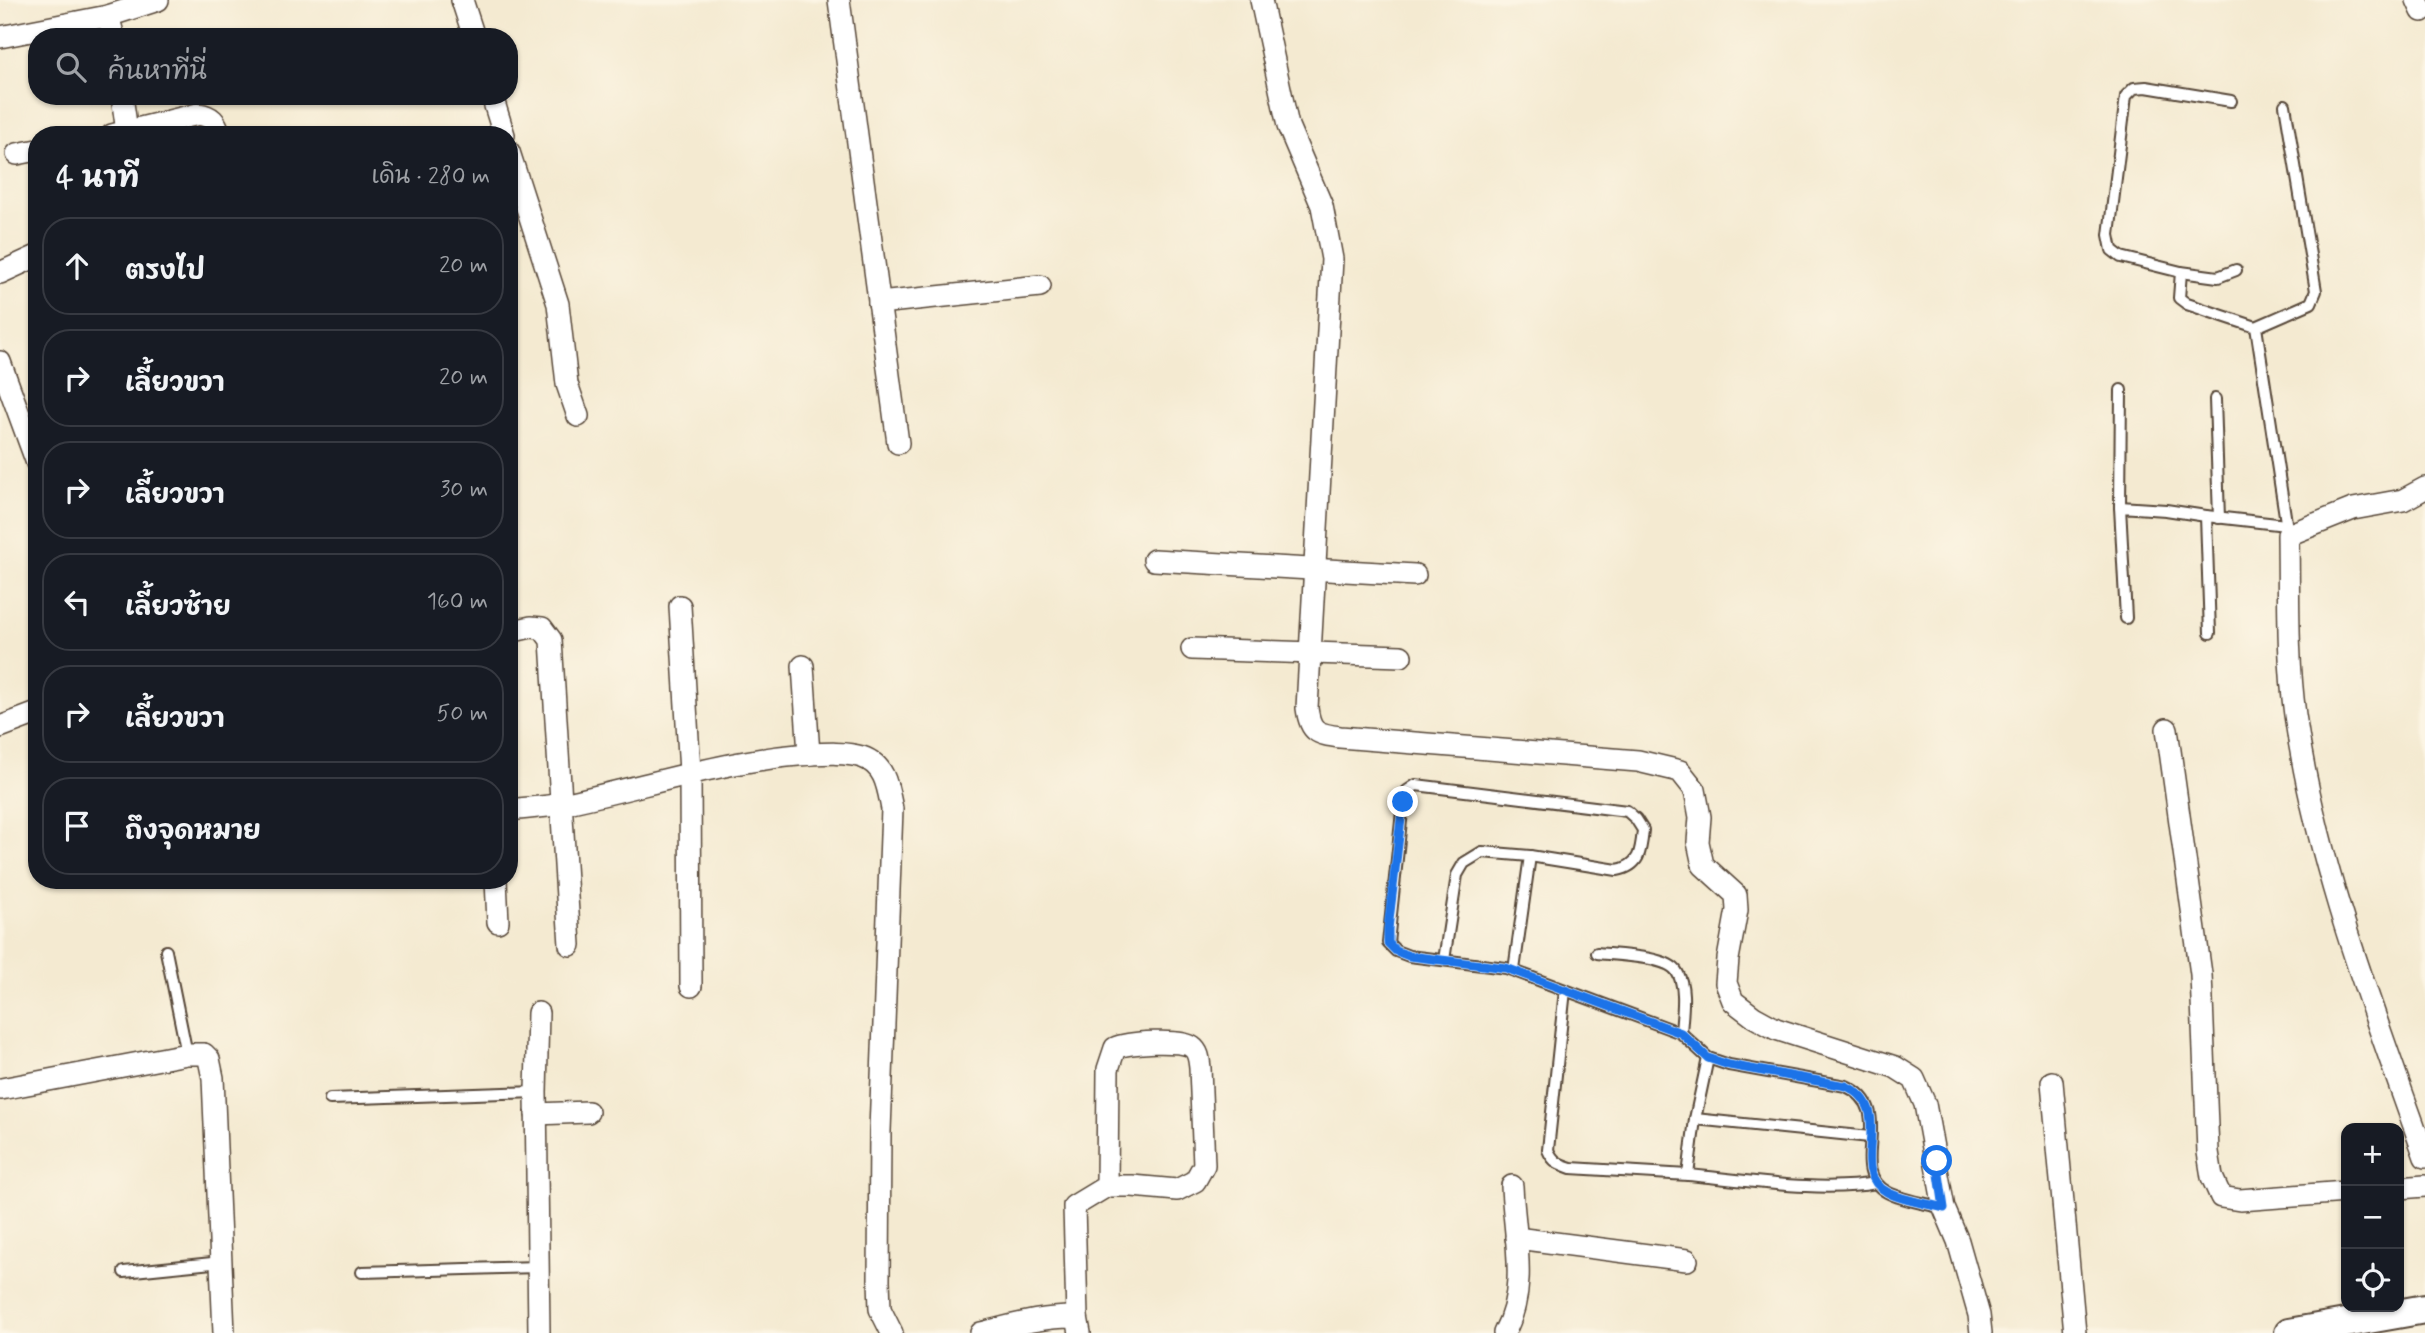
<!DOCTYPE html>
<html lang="th">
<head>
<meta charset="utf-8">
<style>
	:root { --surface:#171b24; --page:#20242c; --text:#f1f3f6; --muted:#9ea1a6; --line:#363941 }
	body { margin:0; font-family:Mynerve,"Playpen Sans Thai",sans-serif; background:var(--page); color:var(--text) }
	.controls { position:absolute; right:21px; bottom:21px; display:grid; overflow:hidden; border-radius:14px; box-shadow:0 2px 5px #0004 }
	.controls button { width:63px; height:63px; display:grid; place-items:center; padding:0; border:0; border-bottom:2px solid var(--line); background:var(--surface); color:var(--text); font:35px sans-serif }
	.stop { position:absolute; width:21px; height:21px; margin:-16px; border:5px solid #1a73e8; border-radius:50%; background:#fff }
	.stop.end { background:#1a73e8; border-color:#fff; box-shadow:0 2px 7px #0008 }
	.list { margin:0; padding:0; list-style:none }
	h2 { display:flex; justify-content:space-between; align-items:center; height:91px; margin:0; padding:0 28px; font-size:30px }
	h2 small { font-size:23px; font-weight:400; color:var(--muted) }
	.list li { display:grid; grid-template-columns:46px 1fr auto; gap:21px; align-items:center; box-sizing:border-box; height:98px; margin:0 14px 14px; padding:0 14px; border:2px solid var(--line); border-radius:28px }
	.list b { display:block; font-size:26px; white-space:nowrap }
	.list em { font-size:23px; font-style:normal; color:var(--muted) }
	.icon { flex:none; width:38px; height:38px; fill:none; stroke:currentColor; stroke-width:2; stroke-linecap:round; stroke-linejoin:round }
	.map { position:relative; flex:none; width:2425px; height:1333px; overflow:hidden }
	.search { position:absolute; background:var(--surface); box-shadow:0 2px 5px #0004; left:28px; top:28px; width:490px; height:77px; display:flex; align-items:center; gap:18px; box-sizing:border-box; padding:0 24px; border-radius:28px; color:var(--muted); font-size:26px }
	.panel { position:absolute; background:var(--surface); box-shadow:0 2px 5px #0004; left:28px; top:126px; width:490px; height:763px; border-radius:28px }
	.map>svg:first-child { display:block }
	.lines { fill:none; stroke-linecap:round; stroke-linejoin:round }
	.lane-casing { stroke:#574739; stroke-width:14 }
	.street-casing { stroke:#574739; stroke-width:24 }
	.secondary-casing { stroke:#574739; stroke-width:32 }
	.lane { stroke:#fff; stroke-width:10 }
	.street { stroke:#fff; stroke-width:21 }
	.secondary { stroke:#fff; stroke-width:28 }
	.route { stroke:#1a73e8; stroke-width:9 }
</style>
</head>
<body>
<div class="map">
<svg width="2425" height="1333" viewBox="0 0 2425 1333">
	<rect width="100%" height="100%" fill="#fcf5e5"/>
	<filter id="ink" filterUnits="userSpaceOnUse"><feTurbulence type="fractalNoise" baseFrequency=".0143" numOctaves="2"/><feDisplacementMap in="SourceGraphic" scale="14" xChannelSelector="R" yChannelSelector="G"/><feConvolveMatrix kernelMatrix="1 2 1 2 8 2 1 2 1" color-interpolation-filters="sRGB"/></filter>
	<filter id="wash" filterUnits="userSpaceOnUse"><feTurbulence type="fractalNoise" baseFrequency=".00686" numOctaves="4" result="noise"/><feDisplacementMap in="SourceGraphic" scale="28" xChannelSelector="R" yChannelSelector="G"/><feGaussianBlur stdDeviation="1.57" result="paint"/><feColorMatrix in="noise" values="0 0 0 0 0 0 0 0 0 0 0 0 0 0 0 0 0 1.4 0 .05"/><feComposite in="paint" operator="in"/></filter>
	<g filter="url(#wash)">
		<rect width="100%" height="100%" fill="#f4ead1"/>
	</g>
	<g filter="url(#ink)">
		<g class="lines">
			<defs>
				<g id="lane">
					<polyline points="2236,270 2218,277 2181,272 2179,298 2187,304 2256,327 2288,535"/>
					<polyline points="2181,272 2121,257 2112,250 2109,235 2126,96 2134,88 2146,87 2231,101"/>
					<polyline points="2256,327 2311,303 2316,291 2285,105"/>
					<polyline points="2215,399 2219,518"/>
					<polyline points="2120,507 2121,390"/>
					<polyline points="2126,618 2120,507 2166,510 2206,516"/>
					<polyline points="2210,633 2206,516 2286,525"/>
					<polyline points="166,951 187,1054"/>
					<path d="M1597 953C1615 955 1668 956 1677 972 1687 987 1682 1015 1681 1033"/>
					<path d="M1444 960 1457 875 1464 863 1482 852 1530 856 1617 870C1640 866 1641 851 1643 830L1636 819 1627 811 1416 785 1407 791 1403 802 1388 943 1396 951 1409 956 1506 968 1681 1033 1708 1058 1729 1065 1846 1086C1899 1110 1845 1169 1887 1192 1901 1200 1928 1204 1944 1208"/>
					<polyline points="1514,970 1530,856"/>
					<path d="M1565 990 1548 1150C1553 1162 1559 1164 1571 1168L1688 1175"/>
					<path d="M1708 1058 1695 1119 1688 1175C1747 1180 1819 1193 1876 1183"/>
					<polyline points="330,1099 536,1092"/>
					<polyline points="1695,1119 1870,1137"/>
					<polyline points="124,1272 222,1262"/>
					<polyline points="362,1272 539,1267"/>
				</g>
				<g id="street">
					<polyline points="462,0 474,37"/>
					<polyline points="839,0 898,443"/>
					<path d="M1261 0 1288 126 1322 206 1332 259 1307 708C1310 732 1317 734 1340 737L1638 761 1680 771 1695 790 1700 817 1698 842 1703 865 1736 895 1737 910 1728 959 1726 983 1733 1001 1754 1017 1776 1029 1895 1067 1914 1079 1925 1104 1944 1208 1958 1241 1979 1315 1981 1333"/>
					<polyline points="2417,0 2422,11"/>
					<polyline points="108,16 114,37"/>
					<polyline points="0,37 108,16 158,0"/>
					<polyline points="122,96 127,132"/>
					<polyline points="492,96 504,135"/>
					<path d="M112 135 198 114C212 116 216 121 220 135"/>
					<polyline points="509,152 558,304 567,384 578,416"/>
					<polyline points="17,154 37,150"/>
					<polyline points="0,273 37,256"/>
					<polyline points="879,303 1040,286"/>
					<polyline points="0,362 37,463"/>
					<path d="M2425 488 2403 500 2353 509 2288 535C2289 595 2287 656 2295 715 2317 868 2374 1012 2425 1157"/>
					<polyline points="1154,560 1415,575"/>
					<polyline points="680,606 690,772 691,986"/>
					<polyline points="509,632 531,627 542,628 551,640 570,945"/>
					<polyline points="1192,649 1401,656"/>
					<polyline points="803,666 809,754"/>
					<polyline points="0,727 37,713"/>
					<polyline points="2167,729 2201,974 2208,1152 2212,1177 2221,1197 2240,1200 2346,1192"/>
					<path d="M509 810C527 808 545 807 562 804 641 788 717 762 798 755 818 754 843 751 862 757 886 765 888 789 892 809L880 1131 879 1280 880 1309 892 1333"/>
					<polyline points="496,880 498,922"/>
					<polyline points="538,1013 536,1092 539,1333"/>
					<polyline points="2052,1082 2075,1333"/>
					<polyline points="1,1089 187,1054 204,1054 209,1059 213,1078 224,1333"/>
					<polyline points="536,1114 588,1112"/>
					<polyline points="2399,1188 2425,1186"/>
					<polyline points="1516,1238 1687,1260"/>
					<path d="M1077 1317 1074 1206 1107 1186H1132L1177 1190 1195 1181 1204 1165 1200 1068C1199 1060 1199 1052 1192 1047 1182 1039 1127 1042 1115 1048L1108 1069 1107 1186"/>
					<path d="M981 1333C1014 1325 1044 1316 1077 1317L1080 1333"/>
					<path d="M1504 1333C1529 1287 1514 1236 1512 1186"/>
				</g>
				<polyline id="secondary" points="2289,1333 2425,1309"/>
			</defs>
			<use href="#lane" class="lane-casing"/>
			<use href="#street" class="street-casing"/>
			<use href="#secondary" class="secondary-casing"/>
			<use href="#lane" class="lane"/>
			<use href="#street" class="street"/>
			<use href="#secondary" class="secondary"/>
		</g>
	</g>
	<g class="lines" filter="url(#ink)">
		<path class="route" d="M1403 802 1388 929V943L1396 951 1409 956 1506 968 1681 1033 1708 1058 1729 1065 1846 1086C1899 1110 1845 1169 1887 1192 1903 1201 1926 1203 1944 1208L1937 1161"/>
	</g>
</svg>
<div class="controls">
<button>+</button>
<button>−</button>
<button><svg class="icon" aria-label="locate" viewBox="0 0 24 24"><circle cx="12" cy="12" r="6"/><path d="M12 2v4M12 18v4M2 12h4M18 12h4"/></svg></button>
</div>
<div class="stop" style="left:1937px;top:1161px"></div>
<div class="stop end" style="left:1403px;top:802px"></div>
<div class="search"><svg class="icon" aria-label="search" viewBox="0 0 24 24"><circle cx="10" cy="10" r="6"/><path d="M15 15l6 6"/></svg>ค้นหาที่นี่</div>
<section class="panel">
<h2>4 นาที<small>เดิน · 280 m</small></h2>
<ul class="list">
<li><svg class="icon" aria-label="ahead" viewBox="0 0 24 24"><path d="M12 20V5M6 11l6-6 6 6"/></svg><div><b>ตรงไป</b></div><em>20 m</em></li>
<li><svg class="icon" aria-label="right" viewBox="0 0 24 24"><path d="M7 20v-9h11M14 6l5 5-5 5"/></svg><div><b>เลี้ยวขวา</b></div><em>20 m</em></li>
<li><svg class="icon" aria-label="right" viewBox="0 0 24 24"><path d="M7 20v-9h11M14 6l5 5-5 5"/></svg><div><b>เลี้ยวขวา</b></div><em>30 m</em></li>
<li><svg class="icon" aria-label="left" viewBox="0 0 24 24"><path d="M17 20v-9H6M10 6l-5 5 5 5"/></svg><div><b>เลี้ยวซ้าย</b></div><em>160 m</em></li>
<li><svg class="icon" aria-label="right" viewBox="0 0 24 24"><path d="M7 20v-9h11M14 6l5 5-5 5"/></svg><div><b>เลี้ยวขวา</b></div><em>50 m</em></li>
<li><svg class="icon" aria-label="arrive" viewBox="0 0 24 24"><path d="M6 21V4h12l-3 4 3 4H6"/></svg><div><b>ถึงจุดหมาย</b></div></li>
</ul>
</section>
</div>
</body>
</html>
